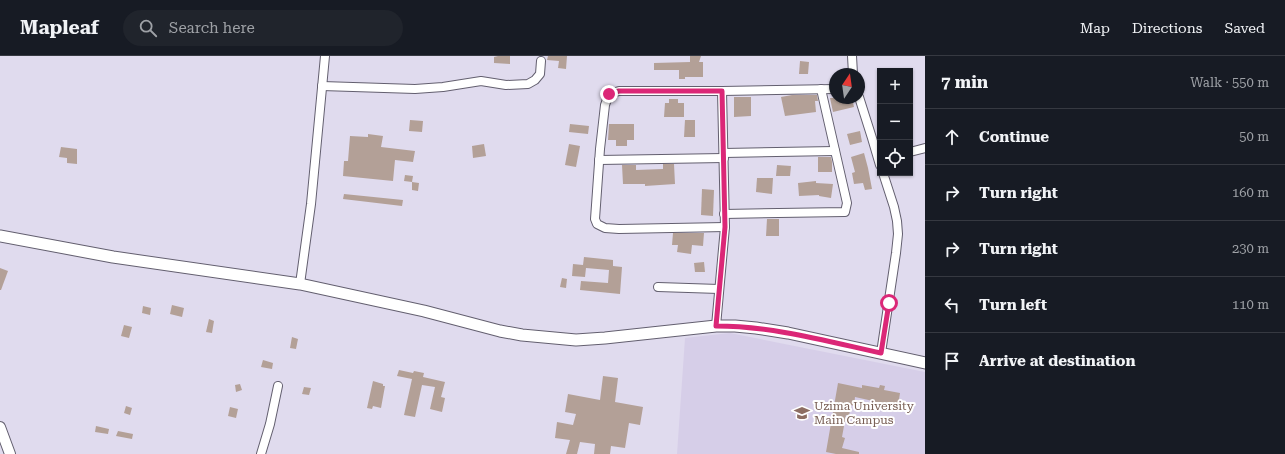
<!DOCTYPE html>
<html lang="en">
<head>
<meta charset="utf-8">
<style>
	:root { --surface:#171b24; --page:#20242c; --text:#f1f3f6; --muted:#9ea1a6; --line:#363941 }
	body { margin:0; font-family:"Roboto Serif",serif; background:var(--page); color:var(--text) }
	.controls { position:absolute; right:12px; top:12px; display:grid; overflow:hidden; border-radius:0px; box-shadow:0 1px 3px #0004 }
	.controls button { width:36px; height:36px; display:grid; place-items:center; padding:0; border:0; border-bottom:1px solid var(--line); background:var(--surface); color:var(--text); font:20px sans-serif }
	.compass { position:absolute; left:829px; top:12px; width:36px; height:36px; border-radius:50%; background:var(--surface); box-shadow:0 1px 3px #0004; rotate:13deg }
	.stop { position:absolute; width:12px; height:12px; margin:-9px; border:3px solid #db2777; border-radius:50%; background:#fff }
	.stop.end { background:#db2777; border-color:#fff; box-shadow:0 1px 4px #0008 }
	.list { margin:0; padding:0; list-style:none }
	h2 { display:flex; justify-content:space-between; align-items:center; height:52px; margin:0; padding:0 16px; font-size:17px }
	h2 small { font-size:13px; font-weight:400; color:var(--muted) }
	.list li { display:grid; grid-template-columns:26px 1fr auto; gap:12px; align-items:center; box-sizing:border-box; height:56px; padding:0 16px; border-top:1px solid var(--line) }
	.list b { display:block; font-size:15px; white-space:nowrap }
	.list em { font-size:13px; font-style:normal; color:var(--muted) }
	.icon { flex:none; width:22px; height:22px; fill:none; stroke:currentColor; stroke-width:2; stroke-linecap:round; stroke-linejoin:round }
	.map { position:relative; flex:none; width:925px; height:398px; overflow:hidden }
	header { display:flex; align-items:center; gap:24px; box-sizing:border-box; height:56px; padding:0 20px; background:var(--surface); border-bottom:1px solid var(--line) }
	header strong { font-size:19px }
	nav { display:flex; gap:22px; margin-inline-start:auto; font-size:14px }
	.search { width:280px; height:36px; background:var(--page); display:flex; align-items:center; gap:10px; box-sizing:border-box; padding:0 14px; border-radius:22px; color:var(--muted); font-size:15px }
	main { display:flex }
	aside { flex:1; background:var(--surface) }
	.map>svg:first-child { display:block }
	.built { fill:#d6cee8 }
	.building { fill:#b3a097 }
	.lines { fill:none; stroke-linecap:round; stroke-linejoin:round }
	.minor-casing { stroke:#635f6f; stroke-width:10 }
	.tertiary-casing { stroke:#635f6f; stroke-width:12 }
	.secondary-casing { stroke:#635f6f; stroke-width:13 }
	.minor { stroke:#fff; stroke-width:8 }
	.tertiary { stroke:#fff; stroke-width:10 }
	.secondary { stroke:#fff; stroke-width:11 }
	.route { stroke:#db2777; stroke-width:5 }
	.labels { text-anchor:middle; dominant-baseline:central; stroke-width:4; stroke-linejoin:round; paint-order:stroke }
	.education-label { font-size:12px; fill:#785e54; stroke:#fff; text-anchor:start }
</style>
</head>
<body>
<header>
<strong>Mapleaf</strong>
<div class="search"><svg class="icon" aria-label="search" viewBox="0 0 24 24"><circle cx="10" cy="10" r="6"/><path d="M15 15l6 6"/></svg>Search here</div>
<nav><a>Map</a><a>Directions</a><a>Saved</a></nav>
</header>
<main>
<div class="map">
<svg width="925" height="398" viewBox="0 0 925 398">
	<rect width="100%" height="100%" fill="#e0dbee"/>
	<polygon class="built" points="730,277 925,316 925,398 677,398 685,282"/>
	<g class="building">
		<polygon points="498,0 510,0 510,8 494,7 494,1"/>
		<polygon points="548,0 567,0 566,13 558,12 559,5 547,4"/>
		<polygon points="690,0 701,0 699,6 703,6 703,21 685,21 685,23 679,23 679,14 654,14 654,7 690,6"/>
		<polygon points="800,5 809,6 808,18 799,18"/>
		<polygon points="792,39 817,39 818,45 815,45 816,56 785,60 781,41"/>
		<polygon points="734,41 751,41 751,60 734,61"/>
		<polygon points="830,42 852,42 854,51 833,56"/>
		<polygon points="669,43 678,43 678,47 684,47 684,61 664,61 665,47 669,47"/>
		<polygon points="410,64 423,65 422,76 409,75"/>
		<polygon points="685,64 695,64 695,81 684,81"/>
		<polygon points="570,68 589,70 588,78 569,76"/>
		<polygon points="609,68 634,68 634,84 627,84 627,90 616,90 616,84 608,84"/>
		<polygon points="860,75 862,86 850,89 847,78"/>
		<polygon points="368,78 383,80 381,91 415,95 413,106 395,104 393,125 343,120 344,105 348,105 350,80 368,81"/>
		<polygon points="484,88 486,100 473,102 472,90"/>
		<polygon points="569,88 580,90 576,111 565,109"/>
		<polygon points="61,91 77,93 77,108 67,107 67,102 59,101"/>
		<polygon points="864,97 868,112 872,133 865,134 863,127 854,128 852,117 855,116 851,101"/>
		<polygon points="818,101 831,101 832,106 832,116 818,116"/>
		<polygon points="663,108 674,108 675,128 645,130 645,128 623,128 622,109 636,109 636,114 663,113"/>
		<polygon points="777,109 791,110 790,120 776,120"/>
		<polygon points="405,119 413,120 412,126 404,125"/>
		<polygon points="757,122 773,122 772,138 756,136"/>
		<polygon points="816,125 816,127 833,128 831,142 819,140 819,139 799,140 798,127"/>
		<polygon points="412,126 419,127 418,135 412,134"/>
		<polygon points="702,133 714,134 713,160 701,159"/>
		<polygon points="344,138 403,144 402,150 343,143"/>
		<polygon points="767,163 779,163 779,180 766,180"/>
		<polygon points="673,177 704,177 703,190 692,189 691,198 677,196 678,189 672,189"/>
		<polygon points="584,201 613,204 613,210 622,211 620,238 580,234 581,225 608,227 609,214 586,212 585,221 572,220 573,208 583,209"/>
		<polygon points="704,206 705,216 695,216 694,207"/>
		<polygon points="0,212 8,215 1,234 0,234"/>
		<polygon points="562,222 567,223 566,232 560,231"/>
		<polygon points="172,249 184,252 182,261 170,258"/>
		<polygon points="143,250 151,252 150,259 142,257"/>
		<polygon points="209,263 214,265 212,277 206,276"/>
		<polygon points="124,269 132,271 129,282 121,280"/>
		<polygon points="292,281 298,283 296,293 290,292"/>
		<polygon points="263,304 273,307 272,313 261,311"/>
		<polygon points="399,314 413,317 414,315 424,317 423,321 445,326 441,341 445,342 442,356 430,353 435,331 422,329 415,361 404,359 412,323 397,320"/>
		<polygon points="603,320 618,322 615,346 643,351 640,369 629,367 625,392 611,390 610,398 594,398 595,388 580,386 577,398 566,398 570,384 555,382 557,366 573,369 576,358 565,356 568,338 600,344"/>
		<polygon points="373,325 383,328 383,330 385,330 381,352 373,350 372,353 367,352"/>
		<polygon points="838,327 862,332 862,329 879,332 880,329 885,330 884,334 900,337 898,350 882,347 882,352 875,350 875,348 873,346 873,345 855,341 854,350 851,349 849,360 846,359 842,381 845,382 842,392 859,396 859,398 836,398 826,396"/>
		<polygon points="240,328 242,334 236,336 235,329"/>
		<polygon points="304,331 311,332 309,339 302,338"/>
		<polygon points="126,350 132,352 130,359 124,357"/>
		<polygon points="230,351 238,353 236,362 228,360"/>
		<polygon points="96,370 109,373 108,378 95,376"/>
		<polygon points="118,375 133,378 132,383 116,380"/>
	</g>
	<g class="lines">
		<defs>
			<g id="minor">
				<polyline points="852,0 853,18"/>
				<polyline points="322,30 415,33 443,31 481,25 506,29 528,28 535,24 540,18 541,5"/>
				<polyline points="859,41 872,82 880,109"/>
				<polyline points="910,96 925,92"/>
				<polyline points="724,97 835,95"/>
				<polyline points="599,104 724,102"/>
				<polyline points="724,158 845,156 847,147 821,33"/>
				<polyline points="725,171 619,173 605,172 597,168 595,163 600,93 605,49 609,38 619,35 722,35 835,33"/>
				<polyline points="300,228 311,148 325,0"/>
				<polyline points="658,231 719,233"/>
				<polyline points="716,270 725,171 722,35"/>
				<polyline points="881,297 896,197 898,178 897,165 894,151 883,117"/>
				<polyline points="261,398 270,368 278,330"/>
			</g>
			<polyline id="tertiary" points="0,371 10,398"/>
			<polyline id="secondary" points="0,180 113,201 300,228 424,255 500,275 522,279 576,284 605,282 716,270 735,270 756,272 788,277 925,307"/>
		</defs>
		<use href="#minor" class="minor-casing"/>
		<use href="#tertiary" class="tertiary-casing"/>
		<use href="#secondary" class="secondary-casing"/>
		<use href="#minor" class="minor"/>
		<use href="#tertiary" class="tertiary"/>
		<use href="#secondary" class="secondary"/>
	</g>
	<g class="lines">
		<path class="route" d="M609 38 619 35H722L725 171 716 270C772 270 826 285 881 297L889 247"/>
	</g>
	<defs>
		<symbol id="university-bare" viewBox="-9 -9 18 18"><path d="M0-5L7-2L0 1L-7-2ZM-4 1L0 2.5L4 1V4Q0 6-4 4Z" fill="#8d6e63" stroke="#fff" stroke-width="2.5" paint-order="stroke"/></symbol>
	</defs>
	<g fill-rule="evenodd">
		<use href="#university-bare" x="791" y="346" width="22" height="22"/>
	</g>
	<g class="labels">
		<g class="education-label">
			<text x="814" y="350">Uzima University<tspan x="814" dy="14">Main Campus</tspan></text>
		</g>
	</g>
</svg>
<div class="controls">
<button>+</button>
<button>−</button>
<button><svg class="icon" aria-label="locate" viewBox="0 0 24 24"><circle cx="12" cy="12" r="6"/><path d="M12 2v4M12 18v4M2 12h4M18 12h4"/></svg></button>
</div>
<svg class="compass" viewBox="-18 -18 36 36"><path d="M0-13l5 13h-10z" fill="#e53935"/><path d="M0 13l5-13h-10z" fill="#9ea1a6"/></svg>
<div class="stop" style="left:889px;top:247px"></div>
<div class="stop end" style="left:609px;top:38px"></div>
</div>
<aside>
<h2>7 min<small>Walk · 550 m</small></h2>
<ul class="list">
<li><svg class="icon" aria-label="ahead" viewBox="0 0 24 24"><path d="M12 20V5M6 11l6-6 6 6"/></svg><div><b>Continue</b></div><em>50 m</em></li>
<li><svg class="icon" aria-label="right" viewBox="0 0 24 24"><path d="M7 20v-9h11M14 6l5 5-5 5"/></svg><div><b>Turn right</b></div><em>160 m</em></li>
<li><svg class="icon" aria-label="right" viewBox="0 0 24 24"><path d="M7 20v-9h11M14 6l5 5-5 5"/></svg><div><b>Turn right</b></div><em>230 m</em></li>
<li><svg class="icon" aria-label="left" viewBox="0 0 24 24"><path d="M17 20v-9H6M10 6l-5 5 5 5"/></svg><div><b>Turn left</b></div><em>110 m</em></li>
<li><svg class="icon" aria-label="arrive" viewBox="0 0 24 24"><path d="M6 21V4h12l-3 4 3 4H6"/></svg><div><b>Arrive at destination</b></div></li>
</ul>
</aside>
</main>
</body>
</html>
